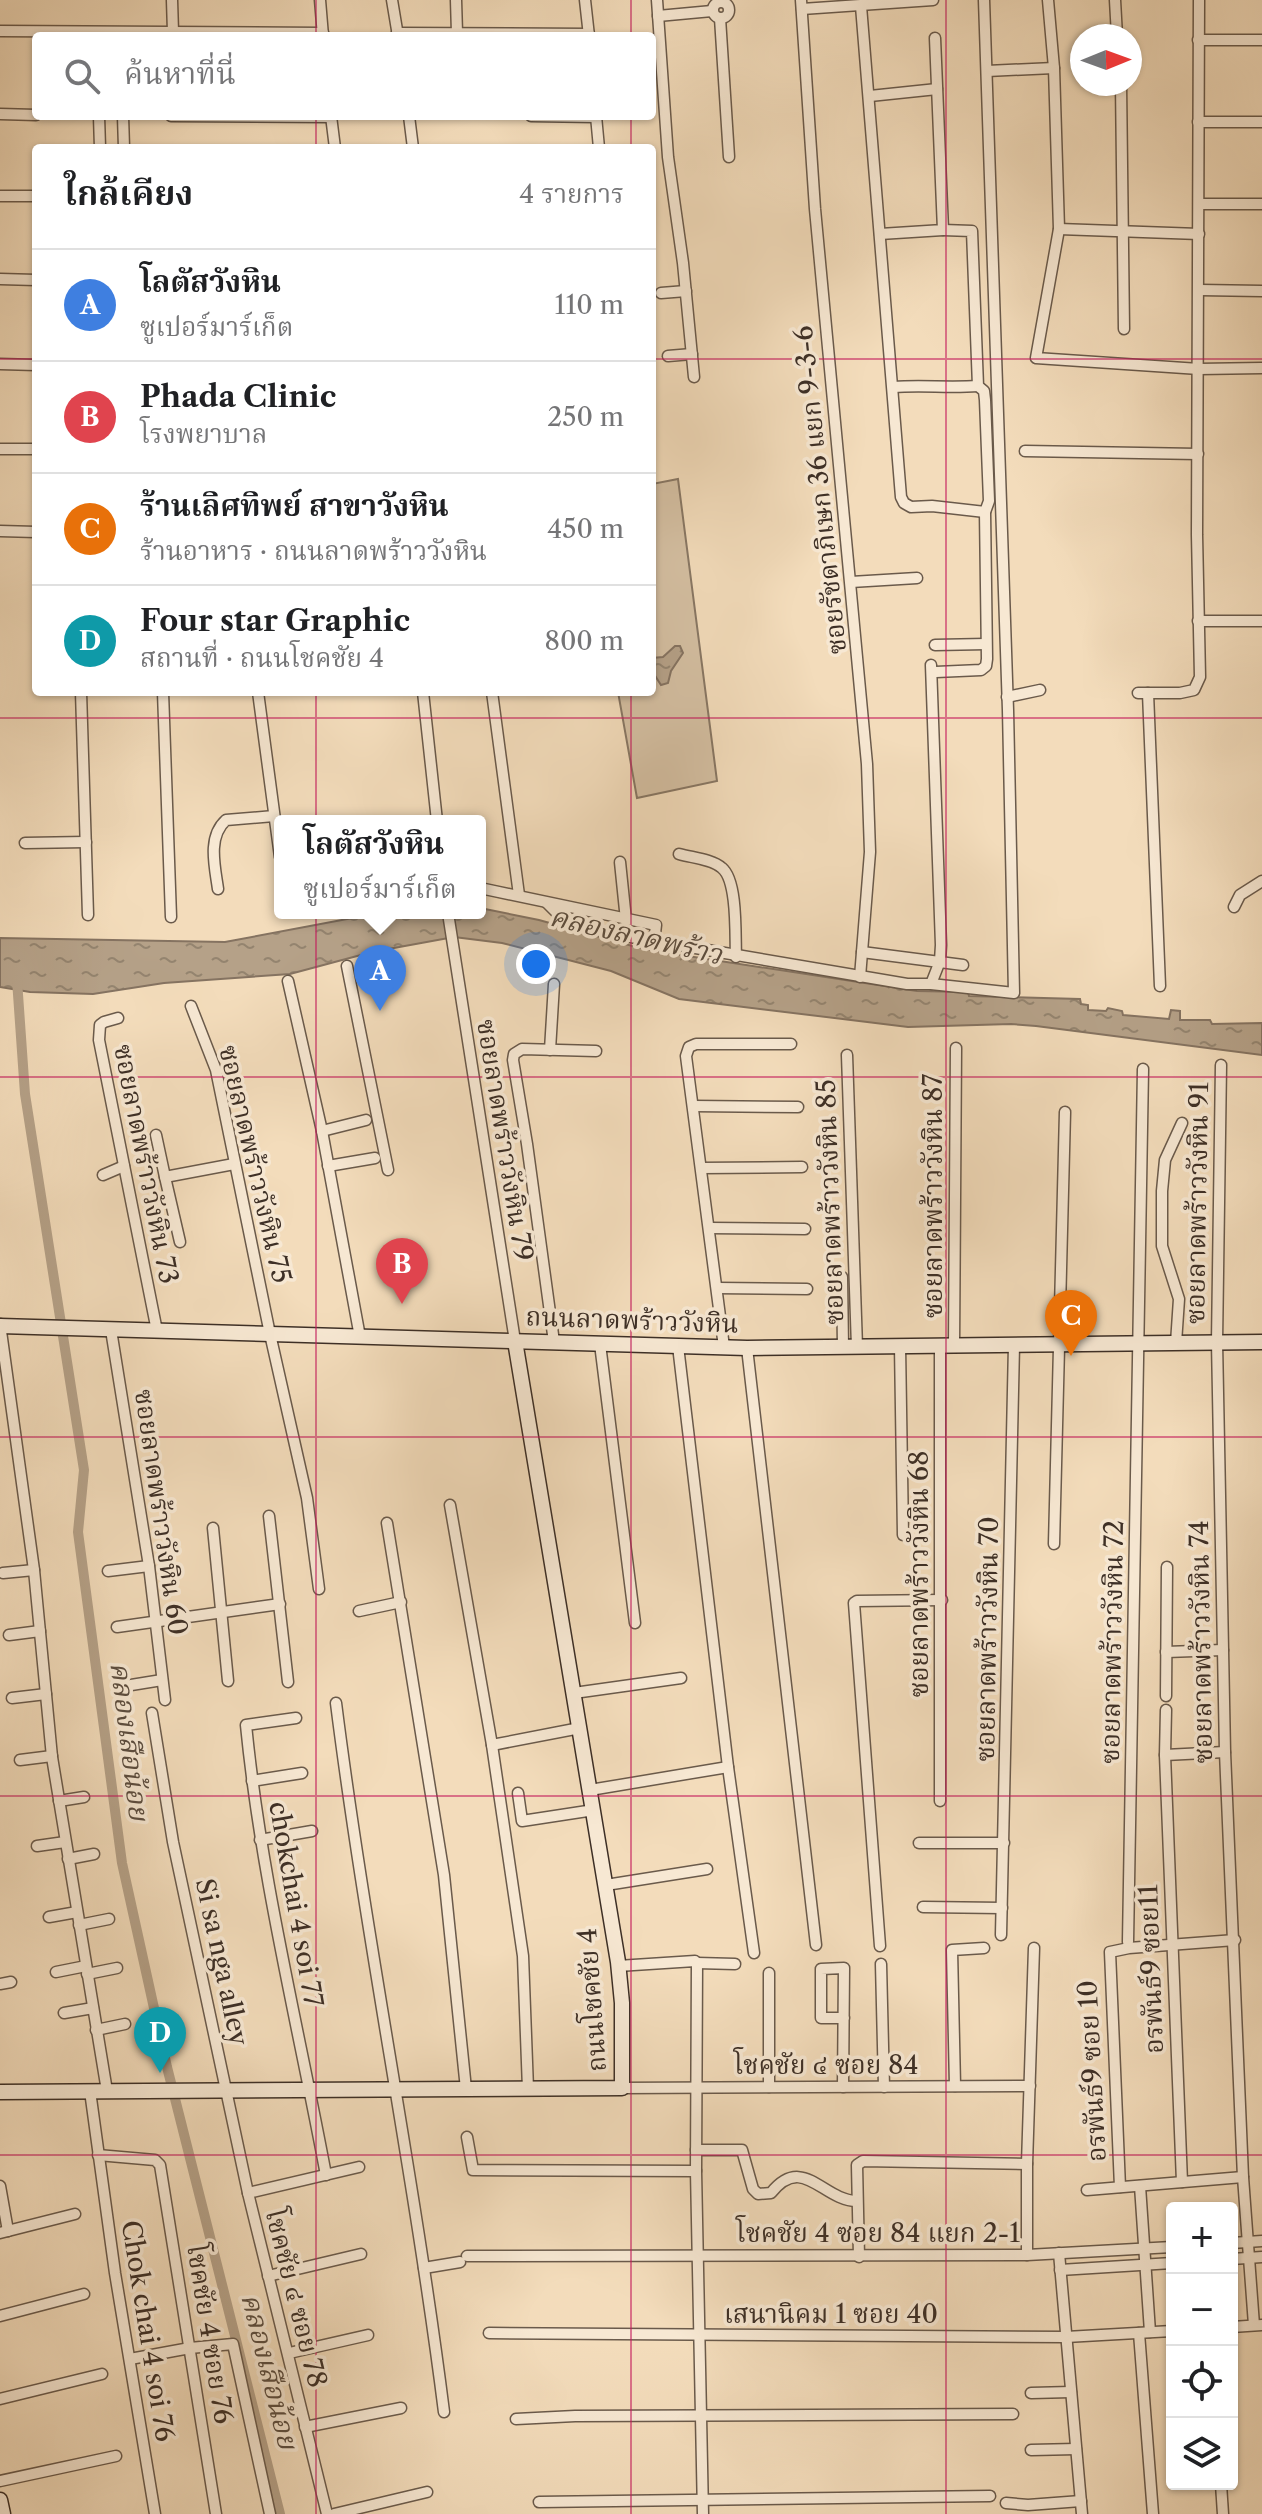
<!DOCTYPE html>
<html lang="th">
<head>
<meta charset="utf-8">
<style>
	:root { --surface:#fff; --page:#f6f6f6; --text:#202124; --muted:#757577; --line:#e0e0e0; --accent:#0b8043 }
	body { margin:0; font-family:"Libre Caslon Text","Noto Serif Thai",serif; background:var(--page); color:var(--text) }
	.controls { position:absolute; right:24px; bottom:24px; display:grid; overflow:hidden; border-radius:8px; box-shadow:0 2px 6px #0004 }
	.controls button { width:72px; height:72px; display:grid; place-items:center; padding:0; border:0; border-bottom:2px solid var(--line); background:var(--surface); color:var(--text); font:40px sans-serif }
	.compass { position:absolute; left:1070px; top:24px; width:72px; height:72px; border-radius:50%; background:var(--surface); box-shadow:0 2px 6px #0004; rotate:89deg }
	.you { position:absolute; left:536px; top:964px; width:28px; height:28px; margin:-20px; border:6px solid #fff; border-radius:50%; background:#1a73e8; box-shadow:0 0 0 12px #1a73e833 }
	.badge { display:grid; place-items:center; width:52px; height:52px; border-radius:50%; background:var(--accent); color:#fff; font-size:26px; font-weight:700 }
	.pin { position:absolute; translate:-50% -66px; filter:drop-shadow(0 2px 4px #0008) }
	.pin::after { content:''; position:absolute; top:42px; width:28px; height:24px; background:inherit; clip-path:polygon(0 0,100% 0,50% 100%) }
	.popup { position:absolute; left:274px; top:815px; width:212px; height:104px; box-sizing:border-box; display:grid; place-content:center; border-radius:8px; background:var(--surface); filter:drop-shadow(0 2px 6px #0005); font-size:26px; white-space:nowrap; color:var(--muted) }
	.popup b { font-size:30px; color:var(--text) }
	.popup::after { content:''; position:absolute; left:50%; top:100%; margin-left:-16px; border:16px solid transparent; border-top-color:var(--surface) }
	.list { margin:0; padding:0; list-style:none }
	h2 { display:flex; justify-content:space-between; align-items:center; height:104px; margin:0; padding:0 32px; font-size:34px }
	h2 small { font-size:26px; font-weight:400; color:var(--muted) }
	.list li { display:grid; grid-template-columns:52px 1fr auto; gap:24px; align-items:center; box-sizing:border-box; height:112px; padding:0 32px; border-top:2px solid var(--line) }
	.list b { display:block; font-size:30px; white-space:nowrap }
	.list p { margin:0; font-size:26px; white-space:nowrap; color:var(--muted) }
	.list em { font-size:26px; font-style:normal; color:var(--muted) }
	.icon { flex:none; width:44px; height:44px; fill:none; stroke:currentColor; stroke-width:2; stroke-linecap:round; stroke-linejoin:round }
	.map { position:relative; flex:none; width:1262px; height:2514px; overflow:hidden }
	.search { position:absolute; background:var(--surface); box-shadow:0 2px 6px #0004; left:32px; top:32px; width:624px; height:88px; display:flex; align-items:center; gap:20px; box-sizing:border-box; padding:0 28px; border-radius:8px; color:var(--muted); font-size:30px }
	.panel { position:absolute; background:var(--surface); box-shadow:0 2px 6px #0004; left:32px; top:144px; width:624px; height:552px; border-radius:8px }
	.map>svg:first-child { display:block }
	.green { fill:#d4bfa2; stroke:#887764; stroke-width:2 }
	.water { fill:url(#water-ripples); stroke:#857361; stroke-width:2 }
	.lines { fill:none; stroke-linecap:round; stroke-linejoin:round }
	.canal { stroke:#b5a188; stroke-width:10 }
	.street-casing { stroke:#6a5a4b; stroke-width:13 }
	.secondary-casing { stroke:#3d2f26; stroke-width:17 }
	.street { stroke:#f7e8d3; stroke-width:10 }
	.secondary { stroke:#f7e8d3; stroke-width:14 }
	.grid { fill:none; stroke:#c2185b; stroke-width:2; stroke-opacity:0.55 }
	.labels { text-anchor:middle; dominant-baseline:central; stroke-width:7; stroke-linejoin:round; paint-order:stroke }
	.street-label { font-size:26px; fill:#3d2f26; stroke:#f7e8d3 }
	.water-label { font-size:28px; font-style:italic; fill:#5b4c3e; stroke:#f7e8d3 }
</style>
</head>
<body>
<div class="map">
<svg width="1262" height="2514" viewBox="0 0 1262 2514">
	<defs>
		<pattern id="water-ripples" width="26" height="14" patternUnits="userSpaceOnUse" patternTransform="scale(2)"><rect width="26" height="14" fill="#b5a188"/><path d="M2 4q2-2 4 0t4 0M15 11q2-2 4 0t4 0" fill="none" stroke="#94846f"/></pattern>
	</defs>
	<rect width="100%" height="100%" fill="#f3dcbb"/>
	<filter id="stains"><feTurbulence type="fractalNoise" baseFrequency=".0025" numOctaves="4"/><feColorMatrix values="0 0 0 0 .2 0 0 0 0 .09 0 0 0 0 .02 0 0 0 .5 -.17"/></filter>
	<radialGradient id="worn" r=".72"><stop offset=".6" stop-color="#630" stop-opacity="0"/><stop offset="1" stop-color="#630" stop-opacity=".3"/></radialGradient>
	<polygon class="green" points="678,479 717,781 637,798 618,692 652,692 652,484"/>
	<g class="water">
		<polygon points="675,646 680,646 683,653 671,671 668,683 661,685 652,671 652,658 663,657"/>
		<polygon points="480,908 539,920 636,947 668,953 917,991 968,992 969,996 1080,999 1081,1004 1088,1005 1088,1010 1106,1011 1108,1008 1122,1011 1123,1015 1169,1019 1171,1010 1180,1011 1180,1020 1210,1020 1212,1024 1262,1023 1262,1055 1036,1026 1011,1024 908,1027 679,999 611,971 502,943 454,937 372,952 290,974 164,983 93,994 30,992 0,987 0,938 225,942 379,913 480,913"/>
	</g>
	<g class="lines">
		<polyline class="canal" points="17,980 25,1094 84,1470 78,1532 122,1863 167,2067 280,2514"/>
		<defs>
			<g id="street">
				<polyline points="172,0 173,32"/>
				<polyline points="320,0 323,36"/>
				<polyline points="392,0 398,36"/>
				<polyline points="456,0 457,33"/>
				<polyline points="585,0 589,36"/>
				<polyline points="657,0 668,157 683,263 694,377"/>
				<polyline points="801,0 815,209 867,764 870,852 860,977"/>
				<polyline points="1048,0 1054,68 1059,229 1036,358 1199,369 1262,368"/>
				<polyline points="1115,0 1117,36"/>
				<circle cx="721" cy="10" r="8"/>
				<polyline points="861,6 901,497 904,503 911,507 932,506 985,512"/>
				<polyline points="802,9 933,0"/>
				<polyline points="658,16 712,11"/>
				<polyline points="720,18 729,157"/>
				<polyline points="0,31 323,33"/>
				<polyline points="397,33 589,34"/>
				<polyline points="1198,40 1262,40"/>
				<polyline points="987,71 1054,68"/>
				<polyline points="1121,84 1124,329"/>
				<polyline points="870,96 937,89"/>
				<polyline points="0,114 36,115"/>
				<polyline points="99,116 100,148"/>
				<polyline points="123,116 124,148"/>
				<polyline points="171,116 331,117"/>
				<polyline points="331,116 335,148"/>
				<polyline points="409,116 413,148"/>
				<polyline points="531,116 596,117"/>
				<polyline points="596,116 599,148"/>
				<polyline points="1198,122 1262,122"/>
				<polyline points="0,196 36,196"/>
				<polyline points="1199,204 1262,204"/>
				<polyline points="1059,229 1199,234"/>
				<polyline points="880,234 943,230 935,38"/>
				<polyline points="0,279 36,280"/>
				<polyline points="1200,290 1262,291"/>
				<polyline points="661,293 686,291"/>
				<polyline points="668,356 692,354"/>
				<polyline points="0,364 36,365"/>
				<path d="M893 387C922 385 949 388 978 386"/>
				<polyline points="0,449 36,449"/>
				<polyline points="1025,451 1198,454"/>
				<polyline points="0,531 36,532"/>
				<polyline points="851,582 917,578"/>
				<polyline points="1198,621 1262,621"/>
				<polyline points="935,645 986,644"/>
				<polyline points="931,665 941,945 940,961 931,984"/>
				<polyline points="936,672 981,670 986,666 987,659 985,512 989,501 985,400 984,391 978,386 972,231 943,230"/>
				<polyline points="81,692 88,915"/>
				<polyline points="163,692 171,917"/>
				<polyline points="258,692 280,857"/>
				<polyline points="423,692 437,821"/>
				<polyline points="492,692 519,895"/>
				<polyline points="1138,693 1180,693 1194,690 1200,677 1197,535 1199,0"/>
				<polyline points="1148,693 1160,986"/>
				<polyline points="1007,697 1040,690"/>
				<polyline points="25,843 86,842"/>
				<path d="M679 854C693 858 712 859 722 868 738 881 735 937 736 957"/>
				<polyline points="620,862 626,920"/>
				<polyline points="480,888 656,925 654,942"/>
				<path d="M218 889C215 867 207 837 226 820L274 816"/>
				<polyline points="547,903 565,921 613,934 907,984 931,984 1014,993 1008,710 984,0"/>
				<polyline points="1234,907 1240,895 1262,881"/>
				<polyline points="448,913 515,1341"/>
				<polyline points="862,952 963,965"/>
				<polyline points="347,966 388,1170"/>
				<polyline points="288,981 322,1131 360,1337"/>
				<polyline points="191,1006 216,1070 270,1334 307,1498 319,1589"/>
				<polyline points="118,1018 104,1022 100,1025 99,1040 157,1331"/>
				<polyline points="550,1050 554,984"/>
				<polyline points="847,1055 857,1347"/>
				<polyline points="1221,1065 1217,1342 1225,1752 1243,2177 1254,2325"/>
				<polyline points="694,1106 798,1107"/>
				<polyline points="322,1131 366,1120"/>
				<polyline points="156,1135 165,1177 234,1164"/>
				<polyline points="328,1166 375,1158"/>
				<polyline points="702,1168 802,1167"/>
				<polyline points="103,1175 124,1166"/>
				<polyline points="165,1177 180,1242"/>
				<polyline points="710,1228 805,1229"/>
				<polyline points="842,1277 843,1347"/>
				<polyline points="717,1288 807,1289"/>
				<polyline points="0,1324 34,1570 52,1757 107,2091"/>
				<polyline points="111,1330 149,1566 165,1700"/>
				<polyline points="554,1342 527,1144 513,1060 514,1054 522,1049 596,1051"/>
				<polyline points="1176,1343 1179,1299 1162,1246 1162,1191 1165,1160 1182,1123"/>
				<polyline points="600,1344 635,1623"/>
				<polyline points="678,1346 728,1767 754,1953"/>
				<polyline points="900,1346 903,1535"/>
				<polyline points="954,1346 956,1048"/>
				<polyline points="724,1347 686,1056 689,1047 696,1044 791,1044"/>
				<polyline points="747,1348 816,1945"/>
				<polyline points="450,1505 492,1745 523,1956 528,2089"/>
				<polyline points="269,1516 288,1682"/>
				<polyline points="387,1523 444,1875 466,2089"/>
				<polyline points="213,1528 228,1681"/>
				<polyline points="1054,1544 1065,1112"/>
				<polyline points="108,1571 149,1566"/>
				<polyline points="3,1573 34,1570"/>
				<polyline points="359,1611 401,1602"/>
				<polyline points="117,1627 280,1604"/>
				<polyline points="9,1635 40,1631"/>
				<polyline points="1166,1652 1223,1650"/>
				<polyline points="125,1686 162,1680"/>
				<polyline points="574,1693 681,1678"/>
				<polyline points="1166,1696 1167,1567"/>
				<polyline points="12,1698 46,1694"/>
				<path d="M336 1703C366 1940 414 2174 444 2412"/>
				<polyline points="1166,1710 1165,1755 1182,2182"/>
				<polyline points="152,1713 173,1842 248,2193 327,2514"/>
				<path d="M296 1718 246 1725C261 1877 298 2025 326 2175"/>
				<polyline points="492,1745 580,1728"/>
				<polyline points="1165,1755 1225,1752"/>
				<polyline points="20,1760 52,1756"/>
				<polyline points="252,1781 302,1773"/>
				<polyline points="590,1790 728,1767"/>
				<polyline points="518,1793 522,1821 594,1810"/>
				<polyline points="59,1801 84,1797"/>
				<polyline points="940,1801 940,1346"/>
				<polyline points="260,1840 312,1831"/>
				<polyline points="919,1843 1004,1843"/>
				<polyline points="37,1846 65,1842"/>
				<polyline points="68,1859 94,1854"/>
				<polyline points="606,1885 707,1869"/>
				<polyline points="923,1907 1002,1908"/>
				<polyline points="49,1917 77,1912"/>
				<polyline points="79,1925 109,1919"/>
				<polyline points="1001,1935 1014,1345"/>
				<polyline points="1128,1942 1143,1069"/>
				<polyline points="880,1946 854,1603 857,1601 942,1600"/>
				<polyline points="697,1963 735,1964"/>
				<polyline points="881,1964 884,2087"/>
				<polyline points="618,1966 695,1961 697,1963 696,2171 703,2514"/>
				<polyline points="56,1972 86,1966"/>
				<polyline points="769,1973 769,2087"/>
				<polyline points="87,1974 117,1968"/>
				<polyline points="0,1984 11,1982"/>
				<polyline points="64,2013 93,2008"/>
				<polyline points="96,2030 125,2024"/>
				<polyline points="955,2086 952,1950 984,1948"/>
				<polyline points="843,2087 844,1968 821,1969 821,2018 844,2018"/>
				<polyline points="622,2088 1030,2086"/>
				<polyline points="90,2091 115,2273 155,2514"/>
				<polyline points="467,2137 473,2170 696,2171"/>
				<path d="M696 2150H742L753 2189 758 2194 771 2193C803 2153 823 2201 857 2201"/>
				<polyline points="98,2155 155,2160 160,2165 216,2514"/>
				<polyline points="0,2186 8,2231"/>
				<polyline points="1140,2186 1150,2332"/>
				<polyline points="1120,2187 1110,1952 1129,1948 1235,1940"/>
				<polyline points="1087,2190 1243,2177"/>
				<polyline points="248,2193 359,2167"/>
				<polyline points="0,2233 75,2214"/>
				<polyline points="1232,2243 1262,2241"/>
				<polyline points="1059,2253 1082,2514"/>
				<polyline points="1027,2255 1027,2164 1034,1948"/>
				<polyline points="467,2256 1027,2255 1172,2247"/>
				<polyline points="859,2257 857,2165 863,2161 1027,2164"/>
				<polyline points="1232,2259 1262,2257"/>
				<polyline points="424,2268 460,2262"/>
				<polyline points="1060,2270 1172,2263"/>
				<polyline points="268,2276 361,2254"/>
				<polyline points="0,2316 84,2294"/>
				<polyline points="1232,2327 1262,2325"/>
				<polyline points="489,2333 1066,2337 1172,2331"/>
				<polyline points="1139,2333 1153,2514"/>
				<polyline points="289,2353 368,2335"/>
				<polyline points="130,2359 190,2348 233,2344 270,2514"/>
				<polyline points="1031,2393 1071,2392"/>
				<polyline points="0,2399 102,2374"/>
				<polyline points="516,2419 575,2416 1013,2414"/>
				<polyline points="305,2427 401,2408"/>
				<polyline points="1031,2450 1076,2449"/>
				<polyline points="0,2481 116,2456"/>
				<polyline points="1221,2484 1223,2514"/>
				<polyline points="539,2502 990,2496"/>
				<polyline points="1006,2503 1028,2505 1081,2501"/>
				<polyline points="334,2514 427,2492"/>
			</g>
			<g id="secondary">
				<polyline points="0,1326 747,1348 1262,1342"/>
				<polyline points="0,2092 622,2088 622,2003 618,1962 515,1341"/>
				<polyline points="0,2500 3,2514"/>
			</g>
		</defs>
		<use href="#street" class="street-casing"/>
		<use href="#secondary" class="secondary-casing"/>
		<use href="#street" class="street"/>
		<use href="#secondary" class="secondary"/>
	</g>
	<path class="grid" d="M316 0V36M631 0V36M946 0V2514M316 116V148M631 116V148M0 359H36M652 359H1262M316 692V2514M631 692V2514M0 718H1262M0 1077H1262M0 1437H1262M0 1796H1262M0 2155H1262"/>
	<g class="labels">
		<g class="street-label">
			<text transform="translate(820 490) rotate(-96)">ซอยรัชดาภิเษก 36 แยก 9-3-6</text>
			<text transform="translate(505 1140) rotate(81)">ซอยลาดพร้าววังหิน 79</text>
			<text transform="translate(146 1164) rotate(79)">ซอยลาดพร้าววังหิน 73</text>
			<text transform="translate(255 1164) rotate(77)">ซอยลาดพร้าววังหิน 75</text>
			<text transform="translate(933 1196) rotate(-90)">ซอยลาดพร้าววังหิน 87</text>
			<text transform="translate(830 1202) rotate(-92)">ซอยลาดพร้าววังหิน 85</text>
			<text transform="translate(1197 1203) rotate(-89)">ซอยลาดพร้าววังหิน 91</text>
			<text transform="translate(632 1320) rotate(2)">ถนนลาดพร้าววังหิน</text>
			<text transform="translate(161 1512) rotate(82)">ซอยลาดพร้าววังหิน 60</text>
			<text transform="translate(919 1574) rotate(-90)">ซอยลาดพร้าววังหิน 68</text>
			<text transform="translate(987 1639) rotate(-89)">ซอยลาดพร้าววังหิน 70</text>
			<text transform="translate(1112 1642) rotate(-89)">ซอยลาดพร้าววังหิน 72</text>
			<text transform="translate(1201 1642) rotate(-91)">ซอยลาดพร้าววังหิน 74</text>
			<text transform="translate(296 1904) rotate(80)">chokchai 4 soi 77</text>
			<text transform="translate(222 1962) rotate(78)">Si sa nga alley</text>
			<text transform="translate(1151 1969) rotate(-92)">อรพันธ์9 ซอย11</text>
			<text transform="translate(592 2000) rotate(-94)">ถนนโชคชัย 4</text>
			<text x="826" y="2065">โชคชัย ๔ ซอย 84</text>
			<text transform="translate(1092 2071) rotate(-93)">อรพันธ์9 ซอย 10</text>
			<text x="878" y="2233">โชคชัย 4 ซอย 84 แยก 2-1</text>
			<text transform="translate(296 2298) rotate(76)">โชคชัย ๔ ซอย 78</text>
			<text x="831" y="2314">เสนานิคม 1 ซอย 40</text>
			<text transform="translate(148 2331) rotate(81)">Chok chai 4 soi 76</text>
			<text transform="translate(210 2334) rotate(81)">โชคชัย 4 ซอย 76</text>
		</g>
		<g class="water-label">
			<text transform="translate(636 935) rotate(13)">คลองลาดพร้าว</text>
			<text transform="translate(130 1741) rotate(83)">คลองเสือน้อย</text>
			<text transform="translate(270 2371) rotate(76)">คลองเสือน้อย</text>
		</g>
	</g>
	<rect width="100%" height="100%" filter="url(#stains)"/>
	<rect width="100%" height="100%" fill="url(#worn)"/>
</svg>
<div class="controls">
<button>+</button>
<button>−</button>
<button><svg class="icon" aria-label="locate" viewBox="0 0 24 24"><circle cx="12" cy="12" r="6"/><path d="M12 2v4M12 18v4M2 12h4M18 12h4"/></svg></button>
<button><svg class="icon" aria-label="layers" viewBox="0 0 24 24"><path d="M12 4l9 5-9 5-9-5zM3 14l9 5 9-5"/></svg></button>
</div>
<svg class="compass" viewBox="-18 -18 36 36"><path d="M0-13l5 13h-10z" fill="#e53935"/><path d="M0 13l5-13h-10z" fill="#757577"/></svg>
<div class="you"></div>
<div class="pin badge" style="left:380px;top:1011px;background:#3f7fe0">A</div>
<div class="popup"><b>โลตัสวังหิน</b>ซูเปอร์มาร์เก็ต</div>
<div class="pin badge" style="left:402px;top:1304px;background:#e0444e">B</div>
<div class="pin badge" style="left:1071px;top:1356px;background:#e8710a">C</div>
<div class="pin badge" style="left:160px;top:2073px;background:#0f9aa8">D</div>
<div class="search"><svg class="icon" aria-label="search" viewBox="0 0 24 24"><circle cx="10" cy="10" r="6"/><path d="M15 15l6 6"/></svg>ค้นหาที่นี่</div>
<section class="panel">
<h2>ใกล้เคียง<small>4 รายการ</small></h2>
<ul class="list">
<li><span class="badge" style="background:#3f7fe0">A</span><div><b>โลตัสวังหิน</b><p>ซูเปอร์มาร์เก็ต</p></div><em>110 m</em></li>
<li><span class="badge" style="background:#e0444e">B</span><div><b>Phada Clinic</b><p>โรงพยาบาล</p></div><em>250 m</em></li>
<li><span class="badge" style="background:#e8710a">C</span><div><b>ร้านเลิศทิพย์ สาขาวังหิน</b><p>ร้านอาหาร · ถนนลาดพร้าววังหิน</p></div><em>450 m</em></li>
<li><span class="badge" style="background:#0f9aa8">D</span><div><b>Four star Graphic</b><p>สถานที่ · ถนนโชคชัย 4</p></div><em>800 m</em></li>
</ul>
</section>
</div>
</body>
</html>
